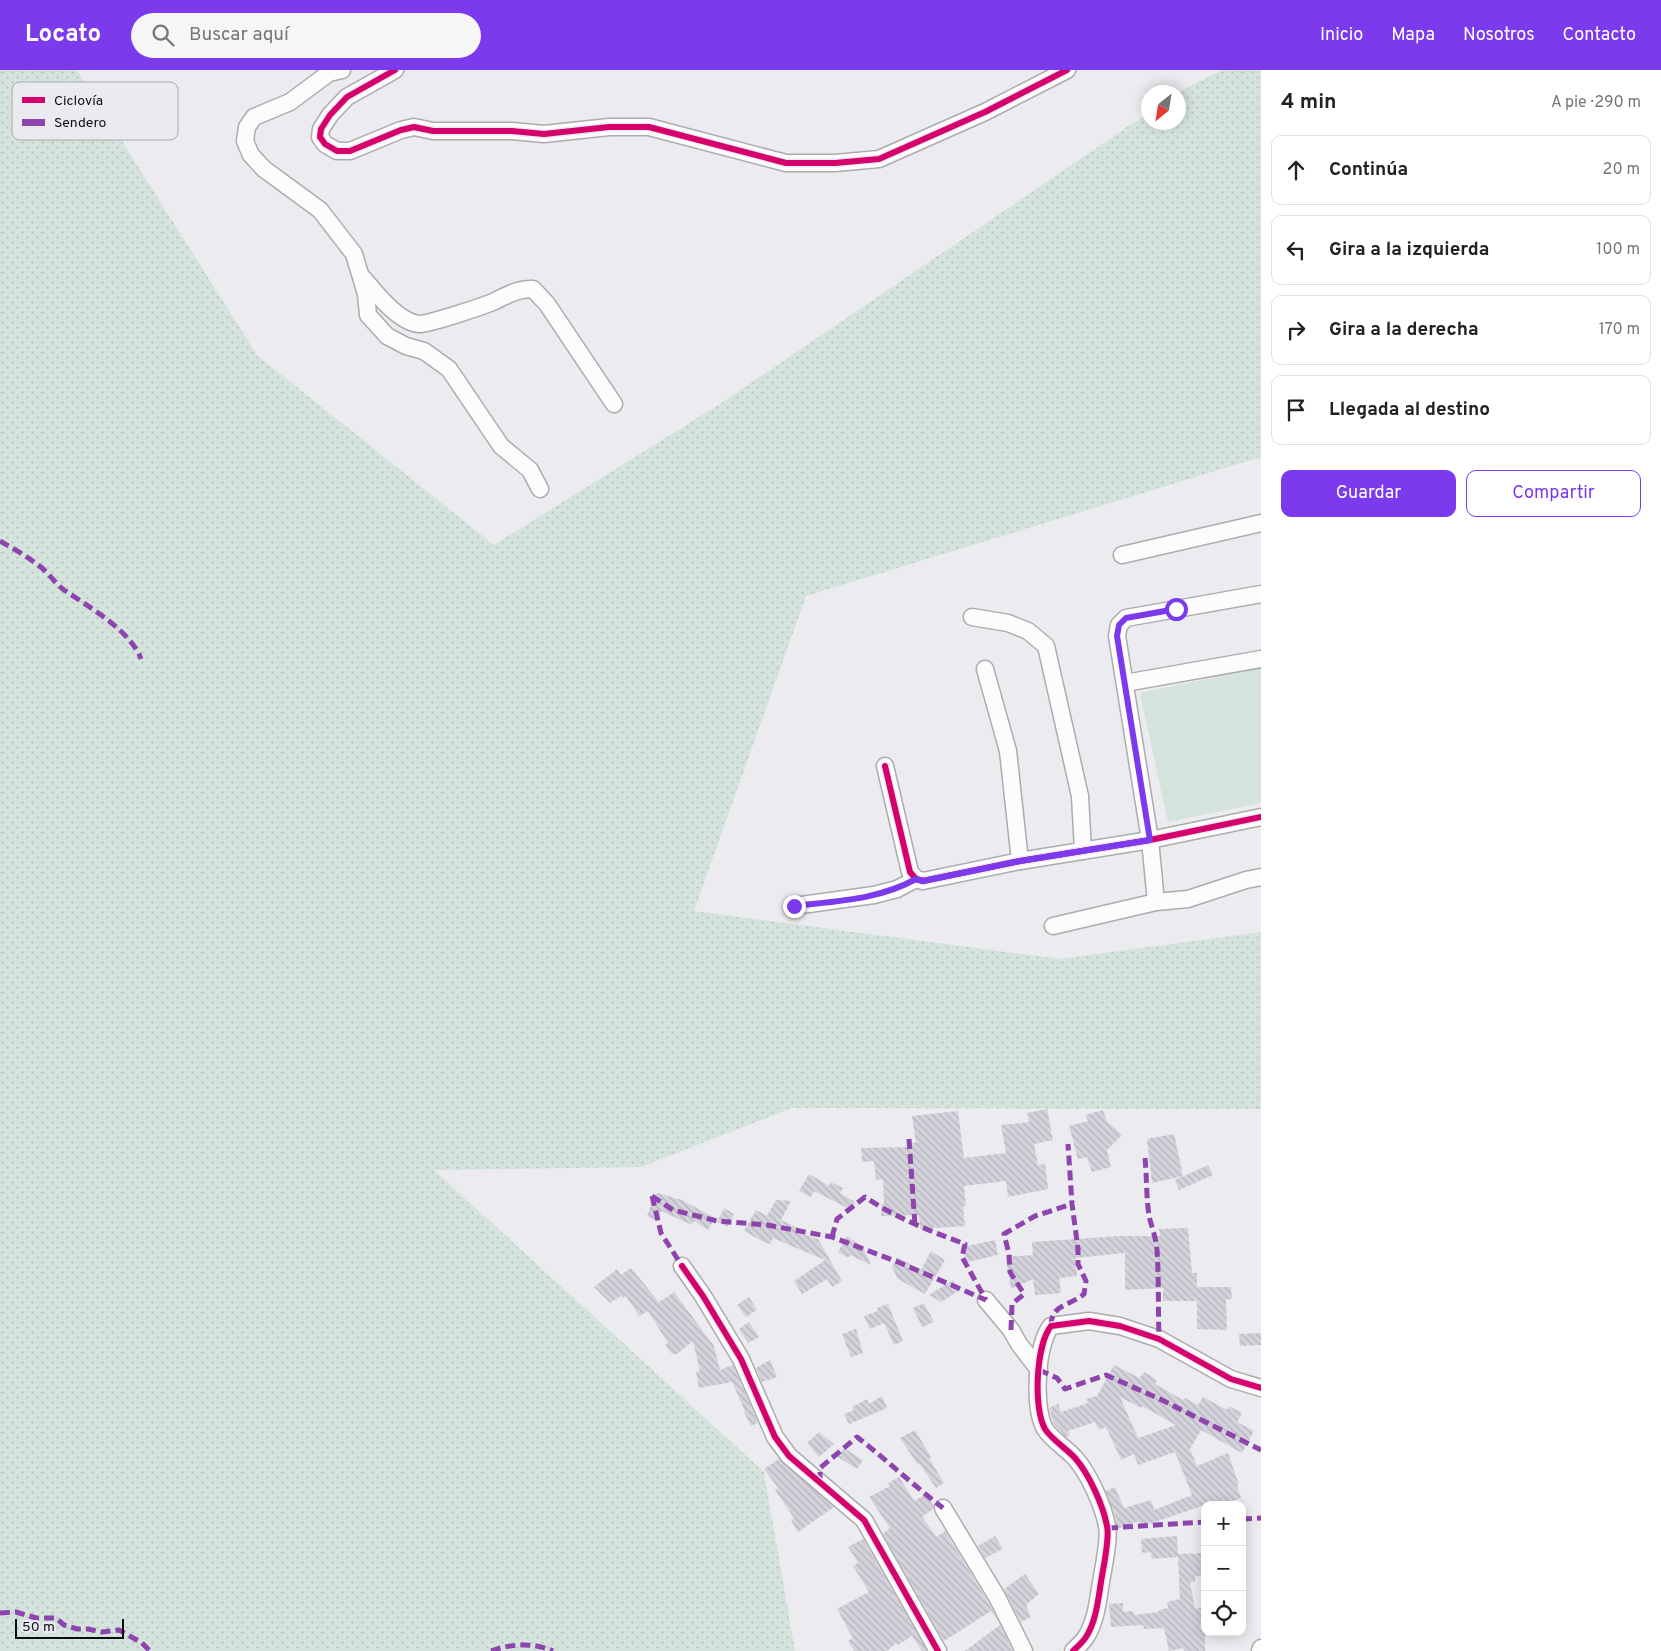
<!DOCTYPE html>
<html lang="es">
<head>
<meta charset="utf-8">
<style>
	:root { --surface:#fff; --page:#f6f6f6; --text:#222; --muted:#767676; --line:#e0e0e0; --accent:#7c3aed }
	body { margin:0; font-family:Overpass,sans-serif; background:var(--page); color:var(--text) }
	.controls { position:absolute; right:15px; bottom:15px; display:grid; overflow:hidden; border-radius:10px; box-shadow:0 2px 12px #0003 }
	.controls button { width:45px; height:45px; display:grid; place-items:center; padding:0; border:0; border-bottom:1px solid var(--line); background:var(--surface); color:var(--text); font:25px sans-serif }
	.compass { position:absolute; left:1141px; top:15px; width:45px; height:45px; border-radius:50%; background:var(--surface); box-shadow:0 2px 12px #0003; rotate:210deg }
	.scale { position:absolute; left:15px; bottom:12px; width:109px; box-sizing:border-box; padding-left:5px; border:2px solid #0d0d0f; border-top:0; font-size:14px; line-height:18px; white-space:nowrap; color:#0d0d0f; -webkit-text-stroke:4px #ebeaf0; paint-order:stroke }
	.stop { position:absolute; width:15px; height:15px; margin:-11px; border:4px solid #7c3aed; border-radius:50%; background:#fff }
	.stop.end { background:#7c3aed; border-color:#fff; box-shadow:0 1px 5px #0008 }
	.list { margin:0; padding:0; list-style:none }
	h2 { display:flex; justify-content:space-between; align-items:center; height:65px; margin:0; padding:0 20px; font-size:21px }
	h2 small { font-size:16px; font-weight:400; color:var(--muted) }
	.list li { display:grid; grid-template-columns:32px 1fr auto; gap:15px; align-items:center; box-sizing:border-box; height:70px; margin:0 10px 10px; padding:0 10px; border:1px solid var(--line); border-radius:10px }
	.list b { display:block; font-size:19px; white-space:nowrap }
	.list em { font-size:16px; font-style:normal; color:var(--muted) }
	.actions { display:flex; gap:10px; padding:15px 20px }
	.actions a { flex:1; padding:11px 0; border:1px solid var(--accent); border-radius:10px; text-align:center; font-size:18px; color:var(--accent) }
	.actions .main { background:var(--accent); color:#fff }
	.icon { flex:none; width:28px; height:28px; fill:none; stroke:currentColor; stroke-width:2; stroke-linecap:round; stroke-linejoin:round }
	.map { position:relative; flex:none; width:1261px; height:1581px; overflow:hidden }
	header { display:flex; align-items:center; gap:30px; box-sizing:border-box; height:70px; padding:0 25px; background:var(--accent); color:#fff }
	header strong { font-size:24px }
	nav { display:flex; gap:28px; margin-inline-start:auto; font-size:18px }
	.search { width:350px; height:45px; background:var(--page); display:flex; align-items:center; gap:12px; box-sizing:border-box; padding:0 18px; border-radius:28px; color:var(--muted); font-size:19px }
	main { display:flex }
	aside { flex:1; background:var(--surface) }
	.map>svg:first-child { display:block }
	.grass { fill:url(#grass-dots) }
	.green { fill:#d5e3dd }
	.building { fill:url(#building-back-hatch); fill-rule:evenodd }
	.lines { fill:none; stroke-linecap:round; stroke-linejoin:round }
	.minor-casing { stroke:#acacae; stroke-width:19 }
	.minor { stroke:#fcfcfd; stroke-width:16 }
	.quiet { stroke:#8e44ad; stroke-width:5; stroke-dasharray:10 5; stroke-linecap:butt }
	.cycleway-casing { stroke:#ebeaf0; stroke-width:9 }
	.cycleway { stroke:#d6006c; stroke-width:6 }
	.route { stroke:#7c3aed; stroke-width:6 }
	.key { fill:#ebeaf0; stroke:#a8a8ac; stroke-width:1 }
	.key-label { font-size:14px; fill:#0d0d0f }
</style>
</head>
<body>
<header>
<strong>Locato</strong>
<div class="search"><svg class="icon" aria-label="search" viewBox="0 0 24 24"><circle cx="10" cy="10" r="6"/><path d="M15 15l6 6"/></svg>Buscar aquí</div>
<nav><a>Inicio</a><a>Mapa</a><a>Nosotros</a><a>Contacto</a></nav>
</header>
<main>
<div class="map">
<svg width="1261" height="1581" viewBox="0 0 1261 1581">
	<defs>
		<pattern id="grass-dots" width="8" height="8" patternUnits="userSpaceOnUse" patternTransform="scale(1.25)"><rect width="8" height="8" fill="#d5e3dd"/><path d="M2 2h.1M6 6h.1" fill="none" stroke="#b6c2bc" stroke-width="1.8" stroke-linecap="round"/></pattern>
		<pattern id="building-back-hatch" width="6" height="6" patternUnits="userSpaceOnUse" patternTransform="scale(1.25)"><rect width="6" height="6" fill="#d4d2db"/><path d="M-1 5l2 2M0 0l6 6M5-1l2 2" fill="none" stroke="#b5b3bb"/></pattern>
	</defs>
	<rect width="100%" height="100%" fill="#ecebef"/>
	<polygon class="grass" points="0,0 77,0 257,285 494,475 723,332 1148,43 1148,52 1178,52 1179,23 1183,20 1222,0 1261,0 1261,387 806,526 694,841 1060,889 1261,862 1261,1039 792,1038 641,1097 434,1100 764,1402 795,1581 0,1581"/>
	<polygon class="green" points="1261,598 1261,733 1168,752 1140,623"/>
	<g class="building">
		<polygon points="1047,1039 1053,1070 1034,1074 1038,1095 1045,1094 1048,1119 1008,1127 1006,1111 964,1116 966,1136 963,1136 965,1156 920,1159 919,1145 881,1146 882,1134 884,1134 883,1109 876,1110 874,1091 862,1092 861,1078 911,1077 911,1073 916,1073 912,1046 958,1041 964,1088 1006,1083 1001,1055 1029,1052 1027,1043"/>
		<polygon points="1103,1040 1107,1051 1122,1065 1107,1080 1111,1097 1092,1102 1087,1087 1078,1089 1069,1056 1088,1051 1085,1045"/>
		<polygon points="1174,1064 1183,1106 1152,1113 1147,1069"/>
		<polygon points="1208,1095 1213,1105 1179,1120 1175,1110"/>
		<polygon points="809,1104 829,1116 831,1112 843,1118 840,1123 855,1132 851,1140 814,1121 811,1127 799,1121"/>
		<polygon points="657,1123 682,1130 715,1148 708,1160 694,1151 692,1155 661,1141 658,1151 647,1146 654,1127"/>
		<polygon points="776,1130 791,1131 781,1150 798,1158 796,1162 818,1169 842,1211 832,1217 827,1209 802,1224 794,1211 825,1190 773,1168 770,1174 764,1172 744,1161 756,1140 767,1146"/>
		<polygon points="724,1138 734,1144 727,1157 717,1152"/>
		<polygon points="1188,1158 1192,1203 1197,1203 1197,1217 1231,1217 1232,1229 1226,1229 1227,1260 1197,1259 1197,1231 1163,1231 1163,1218 1125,1220 1125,1183 1075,1188 1077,1206 1059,1208 1061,1223 1035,1225 1033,1209 1011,1219 1006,1187 1033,1185 1032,1172 1120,1166 1160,1166 1159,1159"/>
		<polygon points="847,1166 863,1177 871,1195 850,1185 848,1188 838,1182"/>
		<polygon points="995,1170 998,1185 967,1192 963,1177"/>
		<polygon points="931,1181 945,1190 925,1224 898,1209 892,1197 897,1187 921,1200"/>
		<polygon points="631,1198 659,1232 674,1222 714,1276 720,1300 733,1295 758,1353 751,1356 744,1342 745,1341 732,1312 699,1318 696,1302 700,1301 693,1271 677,1284 672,1284 665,1275 668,1273 648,1241 639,1246 626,1226 623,1228 621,1226 610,1233 594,1217 617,1199 621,1205"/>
		<polygon points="953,1210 959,1221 941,1232 929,1225"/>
		<polygon points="749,1227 757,1240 746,1247 737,1235"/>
		<polygon points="924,1233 934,1252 922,1257 913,1238"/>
		<polygon points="888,1234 903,1271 894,1275 884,1253 870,1259 864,1246 878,1241 877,1238"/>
		<polygon points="749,1252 759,1267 748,1273 739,1259"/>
		<polygon points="856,1259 863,1283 851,1287 842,1264"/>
		<polygon points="1261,1263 1261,1275 1240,1276 1239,1264"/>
		<polygon points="770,1290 777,1307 762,1312 756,1298"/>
		<path d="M1114 1295 1140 1308 1144 1302 1157 1310 1155 1314 1183 1330 1185 1328 1198 1335 1203 1327 1227 1340 1229 1336 1242 1343 1237 1352 1254 1361 1242 1383 1201 1360 1190 1379 1197 1396 1228 1383 1239 1415 1237 1416 1241 1428 1222 1435H1205L1140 1457 1139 1451 1117 1459 1115 1445 1106 1421 1115 1417 1124 1438 1151 1430 1154 1440 1192 1425 1175 1382 1138 1395 1134 1384 1121 1390 1106 1357 1099 1360 1095 1352 1068 1361 1070 1365 1066 1367 1054 1354 1049 1338 1058 1334 1061 1342 1088 1333 1086 1329 1097 1326ZM1120 1327 1141 1338 1142 1336 1176 1355 1138 1368Z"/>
		<polygon points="882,1326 887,1338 849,1354 844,1344 854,1340 852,1337 867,1329 869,1334"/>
		<polygon points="915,1360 931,1387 929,1388 944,1413 936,1418 920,1394 918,1395 900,1368"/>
		<polygon points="819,1362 834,1374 819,1387 807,1373"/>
		<polygon points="844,1378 863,1390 857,1399 838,1387"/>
		<polygon points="779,1389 834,1437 798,1462 791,1450 794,1448 775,1420 778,1418 764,1399"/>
		<polygon points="899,1407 914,1431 925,1425 934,1436 933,1439 922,1447 937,1467 945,1461 988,1532 998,1551 991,1541 944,1571 883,1464 890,1458 869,1427 890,1416 888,1413"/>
		<polygon points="995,1466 1003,1479 985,1488 978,1476"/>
		<polygon points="1177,1466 1178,1484 1205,1483 1205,1506 1195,1506 1195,1512 1190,1512 1195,1539 1205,1537 1205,1581 1184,1581 1183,1578 1169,1581 1164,1558 1144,1559 1143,1555 1111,1557 1109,1534 1123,1533 1123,1542 1133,1541 1134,1545 1159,1542 1159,1540 1168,1538 1167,1532 1180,1529 1178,1487 1152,1489 1151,1482 1142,1483 1141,1469"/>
		<polygon points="863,1469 927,1581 922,1581 912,1566 898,1575 896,1573 887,1581 854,1581 848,1571 853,1568 837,1539 869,1522 853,1496 858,1493 848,1477"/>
		<polygon points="1025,1504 1039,1524 1026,1535 1031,1547 1021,1552 1004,1519"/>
		<polygon points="1000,1555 1013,1581 965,1581"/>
	</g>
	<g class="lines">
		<defs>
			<g id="minor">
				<polyline points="342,0 329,3 290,32 254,47 247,57 245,71 251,85 264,99 320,140 354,184 366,224 368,245 387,266 406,276 424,281 449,299 501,376 530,400 540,419"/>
				<polyline points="395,0 347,27 330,45 321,59 320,67 325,74 337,81 350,81 401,60 414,57 433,61 512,61 544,64 609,57 649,57 786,93 835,93 879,89 985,42 1067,0"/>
				<path d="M363 208C375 222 398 252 419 254 430 254 480 237 493 232 505 226 519 218 533 219L547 234 614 334"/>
				<polyline points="1122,485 1261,453"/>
				<polyline points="972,547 1008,553 1028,561 1046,576 1080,726 1083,781"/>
				<polyline points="985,599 1008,681 1020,791"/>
				<polyline points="1125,613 1261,589"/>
				<polyline points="885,696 910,802 916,809 923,811 1020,791 1150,770 1261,747"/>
				<polyline points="1156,832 1150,770 1117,566 1119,555 1126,548 1261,524"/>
				<polyline points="794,836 874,825 897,819 916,809"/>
				<polyline points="1053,856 1156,832 1188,829 1246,810 1261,807"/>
				<polyline points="682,1196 703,1226 741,1289 775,1367 789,1386 864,1450 938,1581"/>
				<polyline points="986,1230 1011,1260 1019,1274 1039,1300"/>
				<polyline points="943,1438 997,1527 1024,1581"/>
				<path d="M1073 1581C1077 1577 1083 1572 1086 1567 1096 1551 1098 1531 1101 1512 1103 1499 1110 1468 1107 1456 1103 1435 1089 1404 1075 1388 1066 1378 1052 1370 1045 1359 1033 1338 1036 1275 1051 1256L1089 1251 1120 1256 1159 1269 1231 1309 1261 1318"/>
				<polyline points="1260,1581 1261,1578"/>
			</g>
		</defs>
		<use href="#minor" class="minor-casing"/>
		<use href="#minor" class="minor"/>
		<g class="quiet">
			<path d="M0 471C14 479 30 488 42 498 50 505 56 514 64 520 88 536 131 561 141 589"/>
			<polyline points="909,1069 915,1155"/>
			<path d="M1145 1088C1147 1107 1146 1133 1150 1150 1153 1160 1156 1169 1157 1180 1159 1210 1158 1239 1159 1269"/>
			<polyline points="652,1126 673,1140 717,1151 767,1155 832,1167 898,1192 986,1230"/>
			<polyline points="652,1126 661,1163 682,1196"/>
			<path d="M832 1167 837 1149 865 1127C896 1148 930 1161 965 1174L962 1187 986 1230"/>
			<path d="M1051 1256C1051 1234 1070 1236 1084 1224L1086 1211 1078 1194V1179L1072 1134 1068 1074"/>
			<polyline points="1011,1260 1012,1234 1024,1224 1010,1202 1009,1184 1004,1164 1035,1146 1072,1134"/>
			<polyline points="1039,1300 1057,1308 1065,1319 1106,1305 1164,1331 1261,1380"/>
			<path d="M820 1412V1398L857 1367C887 1390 913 1415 943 1438"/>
			<polyline points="1242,1449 1261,1448"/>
			<polyline points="1108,1458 1205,1452"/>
			<polyline points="0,1543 16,1542 36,1548 56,1548 64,1555 77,1559 88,1559 102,1562 119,1560 142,1573 150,1581"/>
			<path d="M491 1581C510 1574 533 1572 553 1581"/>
		</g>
		<defs>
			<g id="cycleway">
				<polyline points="395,0 347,27 330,45 321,59 320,67 325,74 337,81 350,81 401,60 414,57 433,61 512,61 544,64 609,57 649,57 786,93 835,93 879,89 985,42 1067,0"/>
				<polyline points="885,696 910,802 916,809 923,811 1020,791 1150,770 1261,747"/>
				<polyline points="682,1196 703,1226 741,1289 775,1367 789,1386 864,1450 938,1581"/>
				<path d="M1073 1581C1077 1577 1083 1572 1086 1567 1096 1551 1098 1531 1101 1512 1103 1499 1110 1468 1107 1456 1103 1435 1089 1404 1075 1388 1066 1378 1052 1370 1045 1359 1033 1338 1036 1275 1051 1256L1089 1251 1120 1256 1159 1269 1231 1309 1261 1318"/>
			</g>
		</defs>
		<use href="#cycleway" class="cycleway-casing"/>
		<use href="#cycleway" class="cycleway"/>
	</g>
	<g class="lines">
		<path class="route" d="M794 836C836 831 878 830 916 809L923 811 1020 791 1150 770 1117 566 1119 555 1126 548 1176 539"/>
	</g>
	<rect x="12" y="12" width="166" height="58" rx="8" class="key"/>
	<rect x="22" y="27" width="23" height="6" fill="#d6006c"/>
	<rect x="22" y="49" width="23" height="7" fill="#8e44ad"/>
	<g class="key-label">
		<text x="54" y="35">Ciclovía</text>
		<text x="54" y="57">Sendero</text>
	</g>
</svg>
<div class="controls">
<button>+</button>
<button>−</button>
<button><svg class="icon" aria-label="locate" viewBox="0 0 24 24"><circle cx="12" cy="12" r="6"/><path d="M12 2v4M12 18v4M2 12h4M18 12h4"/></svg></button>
</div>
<svg class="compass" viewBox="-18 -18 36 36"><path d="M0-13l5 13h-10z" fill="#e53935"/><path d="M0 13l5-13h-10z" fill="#767676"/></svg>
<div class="scale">50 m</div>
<div class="stop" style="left:1176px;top:539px"></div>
<div class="stop end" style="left:794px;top:836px"></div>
</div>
<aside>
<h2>4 min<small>A pie · 290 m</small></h2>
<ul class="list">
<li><svg class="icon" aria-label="ahead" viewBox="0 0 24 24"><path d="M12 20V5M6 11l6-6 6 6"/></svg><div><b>Continúa</b></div><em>20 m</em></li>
<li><svg class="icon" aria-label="left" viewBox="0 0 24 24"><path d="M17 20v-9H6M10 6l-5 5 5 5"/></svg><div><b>Gira a la izquierda</b></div><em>100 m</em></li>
<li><svg class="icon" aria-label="right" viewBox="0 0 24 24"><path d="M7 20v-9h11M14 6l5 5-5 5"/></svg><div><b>Gira a la derecha</b></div><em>170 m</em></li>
<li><svg class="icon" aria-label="arrive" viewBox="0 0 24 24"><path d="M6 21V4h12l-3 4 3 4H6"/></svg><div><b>Llegada al destino</b></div></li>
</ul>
<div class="actions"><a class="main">Guardar</a><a>Compartir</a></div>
</aside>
</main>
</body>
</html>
